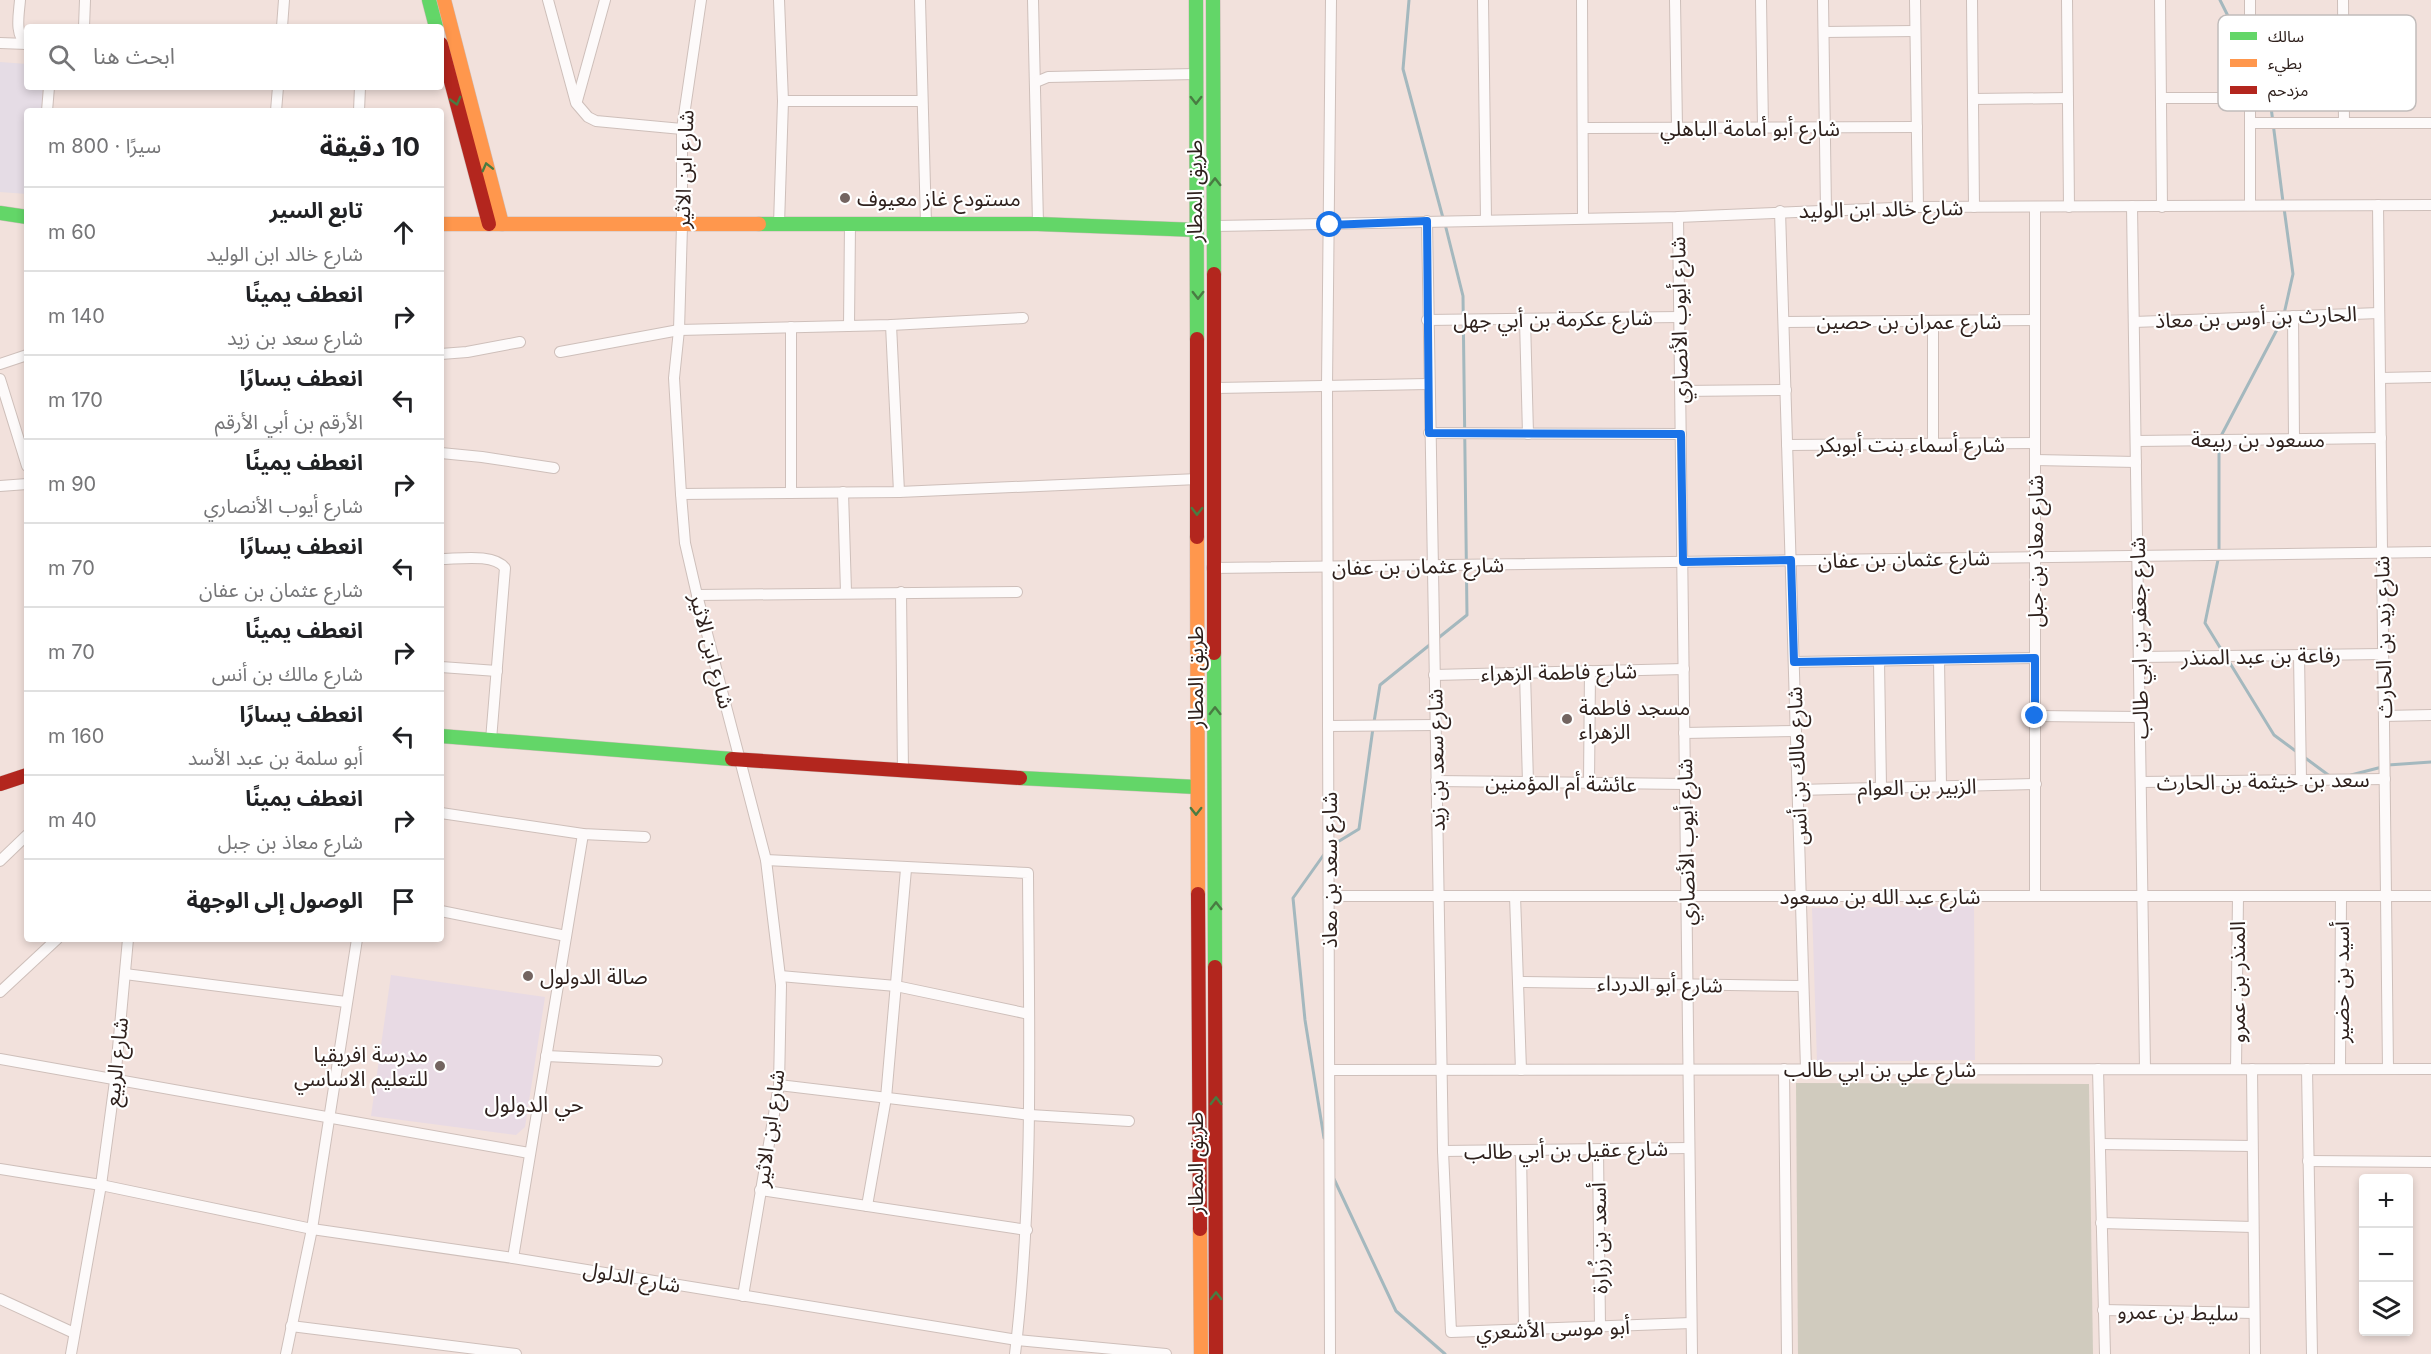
<!DOCTYPE html>
<html lang="ar">
<head>
<meta charset="utf-8">
<style>
	:root { --surface:#fff; --page:#f2f2f2; --text:#202124; --muted:#757577; --line:#e0e0e0 }
	body { margin:0; font-family:Inter,"Noto Sans Arabic",sans-serif; background:var(--page); color:var(--text); direction:rtl }
	.controls { position:absolute; right:18px; bottom:18px; display:grid; overflow:hidden; border-radius:6px; box-shadow:0 3px 9px #0003 }
	.controls button { width:54px; height:54px; display:grid; place-items:center; padding:0; border:0; border-bottom:2px solid var(--line); background:var(--surface); color:var(--text); font:30px sans-serif }
	.stop { position:absolute; width:18px; height:18px; margin:-14px; border:4px solid #1a73e8; border-radius:50%; background:#fff }
	.stop.end { background:#1a73e8; border-color:#fff; box-shadow:0 2px 6px #0008 }
	.list { margin:0; padding:0; list-style:none }
	h2 { display:flex; justify-content:space-between; align-items:center; height:78px; margin:0; padding:0 24px; font-size:26px }
	h2 small { font-size:20px; font-weight:400; color:var(--muted) }
	.list li { display:grid; grid-template-columns:39px 1fr auto; gap:18px; align-items:center; box-sizing:border-box; height:84px; padding:0 24px; border-top:2px solid var(--line) }
	.list b { display:block; font-size:22px; white-space:nowrap }
	.list p { margin:0; font-size:20px; white-space:nowrap; color:var(--muted) }
	.list em { font-size:20px; font-style:normal; color:var(--muted) }
	.icon { flex:none; width:33px; height:33px; fill:none; stroke:currentColor; stroke-width:2; stroke-linecap:round; stroke-linejoin:round }
	.map { position:relative; flex:none; width:2431px; height:1354px; overflow:hidden; direction:ltr }
	.search { position:absolute; background:var(--surface); box-shadow:0 3px 9px #0003; left:24px; top:24px; width:420px; height:66px; display:flex; align-items:center; gap:15px; box-sizing:border-box; padding:0 21px; border-radius:6px; color:var(--muted); font-size:22px }
	.panel { position:absolute; background:var(--surface); box-shadow:0 3px 9px #0003; left:24px; top:108px; width:420px; height:834px; border-radius:6px; direction:rtl }
	.map>svg:first-child { display:block }
	.education { fill:#e8dae4 }
	.medical { fill:#e5dce5 }
	.green { fill:#d0cbbe }
	.lines { fill:none; stroke-linecap:round; stroke-linejoin:round }
	.stream { stroke:#a4b8be; stroke-width:3 }
	.street-casing { stroke:#cebfba; stroke-width:12 }
	.fast-casing { stroke:#cebfba; stroke-width:15 }
	.slow-casing { stroke:#cebfba; stroke-width:15 }
	.jam-casing { stroke:#cebfba; stroke-width:15 }
	.street { stroke:#fdfafa; stroke-width:10 }
	.fast { stroke:#63d668; stroke-width:14 }
	.slow { stroke:#ff974d; stroke-width:14 }
	.jam { stroke:#b3261e; stroke-width:14 }
	.oneway { stroke:#497c42 }
	.route { stroke:#1a73e8; stroke-width:8 }
	.poi-dot { fill:#736460; stroke:#fff; stroke-width:2 }
	.labels { text-anchor:middle; dominant-baseline:central; stroke-width:4.5; stroke-linejoin:round; paint-order:stroke }
	.street-label { font-size:21px; fill:#2f211d; stroke:#fff }
	.poi-label { font-size:21px; fill:#2f211d; stroke:#fff; text-anchor:start }
	.neighbourhood-label { font-size:22px; fill:#2f211d; stroke:#fff }
	.key { fill:#fff; stroke:#c1bcbb; stroke-width:1.5 }
	.key-label { font-size:16px; fill:#2f211d }
</style>
</head>
<body>
<div class="map">
<svg width="2431" height="1354" viewBox="0 0 2431 1354">
	<rect width="100%" height="100%" fill="#f2e1dc"/>
	<g class="education">
		<polygon points="1974,906 1975,1060 1817,1062 1812,908"/>
		<polygon points="391,975 545,997 525,1127 516,1135 371,1116"/>
	</g>
	<polygon class="medical" points="0,62 27,64 27,87 43,87 42,111 27,111 27,194 0,192"/>
	<polygon class="green" points="1796,1083 2089,1084 2093,1354 1798,1354"/>
	<g class="lines">
		<g class="stream">
			<polyline points="1409,0 1403,69 1443,218"/>
			<polyline points="2220,0 2246,52"/>
			<polyline points="2255,69 2270,99 2283,202"/>
			<polyline points="2284,208 2293,274 2284,314"/>
			<polyline points="2221,436 2282,320"/>
			<polyline points="2219,443 2219,555 2205,623 2224,654"/>
			<polyline points="1437,639 1467,615 1463,296 1445,224"/>
			<polyline points="2228,660 2274,735 2297,752"/>
			<polyline points="1374,722 1380,685 1432,643"/>
			<polyline points="2304,757 2331,777"/>
			<polyline points="2388,765 2431,762"/>
			<polyline points="2351,775 2382,767"/>
			<polyline points="1331,846 1359,829 1373,728"/>
			<polyline points="1324,1138 1305,1020 1293,898 1325,853"/>
			<polyline points="1334,1179 1396,1311 1445,1354"/>
		</g>
		<defs>
			<g id="street">
				<path d="M20 0C19 14 14 35 27 45"/>
				<polyline points="548,0 576,103 588,117 596,121 682,129"/>
				<polyline points="701,0 682,129 682,226 679,330 674,378 681,494 685,543 697,595 766,860 781,985 779,1085 743,1296"/>
				<polyline points="920,0 926,224"/>
				<polyline points="1033,0 1038,224"/>
				<polyline points="1483,0 1486,220"/>
				<polyline points="1582,0 1583,217"/>
				<polyline points="1675,0 1677,128"/>
				<polyline points="1761,0 1763,128"/>
				<polyline points="1823,0 1826,211"/>
				<polyline points="1915,0 1918,207"/>
				<polyline points="1972,0 1974,207"/>
				<polyline points="2067,0 2069,207"/>
				<polyline points="2160,0 2162,207"/>
				<polyline points="2250,0 2250,205"/>
				<polyline points="2343,0 2344,123"/>
				<polyline points="84,27 85,0"/>
				<polyline points="282,27 284,0"/>
				<polyline points="1824,32 1915,31"/>
				<polyline points="0,43 27,44"/>
				<polyline points="1036,82 1048,77 1196,74"/>
				<polyline points="2161,98 2250,98"/>
				<polyline points="1973,99 2068,98"/>
				<polyline points="577,101 605,0"/>
				<polyline points="783,101 921,101"/>
				<polyline points="47,111 49,87"/>
				<polyline points="276,111 278,87"/>
				<polyline points="359,111 360,87"/>
				<polyline points="2250,123 2431,123"/>
				<polyline points="1584,128 1917,127"/>
				<polyline points="2378,205 2388,1069"/>
				<polyline points="2132,206 2145,1069"/>
				<polyline points="2035,207 2035,896"/>
				<polyline points="1780,211 1806,1069"/>
				<polyline points="1678,217 1692,1354"/>
				<polyline points="1427,221 1443,1151 1451,1332 1691,1323"/>
				<polyline points="779,224 783,101 779,0"/>
				<polyline points="1215,226 1678,217 1918,207 2431,205"/>
				<polyline points="2293,316 2294,439"/>
				<polyline points="1427,320 1680,317"/>
				<polyline points="1525,320 1528,434"/>
				<polyline points="1784,322 2035,320"/>
				<polyline points="2134,322 2379,313"/>
				<polyline points="891,325 899,492"/>
				<polyline points="849,326 850,224"/>
				<polyline points="560,352 679,330 891,325 1023,318"/>
				<polyline points="441,354 467,352 520,342"/>
				<polyline points="0,364 27,355"/>
				<polyline points="2380,378 2431,377"/>
				<polyline points="0,379 27,466"/>
				<polyline points="1216,388 1428,384"/>
				<polyline points="1680,391 1786,390"/>
				<polyline points="1429,433 1681,434"/>
				<polyline points="2136,441 2381,438"/>
				<polyline points="1933,444 1933,321"/>
				<polyline points="1787,445 2035,443"/>
				<polyline points="441,453 482,457 554,468"/>
				<polyline points="2035,460 2136,462"/>
				<polyline points="0,486 27,484"/>
				<polyline points="843,492 846,592"/>
				<polyline points="791,493 791,327"/>
				<polyline points="681,494 899,492 1198,479"/>
				<path d="M441 559C458 559 494 553 505 568L491 740"/>
				<polyline points="1212,568 2431,552"/>
				<polyline points="901,592 903,772"/>
				<polyline points="697,595 1017,592"/>
				<polyline points="2299,655 2301,780"/>
				<polyline points="2139,657 2383,654"/>
				<polyline points="1939,660 1941,786"/>
				<polyline points="1879,661 1881,787"/>
				<polyline points="1794,662 2035,658"/>
				<polyline points="441,667 497,671"/>
				<polyline points="1525,673 1528,783"/>
				<polyline points="1434,675 1684,669"/>
				<polyline points="2035,716 2140,717"/>
				<polyline points="2384,716 2431,715"/>
				<polyline points="1328,726 1435,725"/>
				<polyline points="1684,733 1796,731"/>
				<polyline points="1436,781 1685,784"/>
				<polyline points="2141,782 2385,779"/>
				<polyline points="1589,783 1590,671"/>
				<polyline points="1798,790 2036,784"/>
				<polyline points="441,813 583,834 645,837"/>
				<path d="M766 860 1028 873C1029 1033 1034 1194 1015 1354"/>
				<polyline points="0,861 27,835"/>
				<polyline points="1329,896 2431,896"/>
				<polyline points="1515,896 1521,1070"/>
				<polyline points="441,911 566,936"/>
				<polyline points="125,974 346,1002"/>
				<polyline points="780,976 896,986 1029,1014"/>
				<polyline points="1518,982 1803,986"/>
				<polyline points="0,992 57,939"/>
				<polyline points="546,1056 657,1061"/>
				<polyline points="0,1059 529,1153"/>
				<polyline points="1784,1069 1787,1354"/>
				<polyline points="2098,1069 2105,1354"/>
				<polyline points="2236,1069 2238,896"/>
				<polyline points="2252,1069 2255,1354"/>
				<polyline points="2307,1069 2312,1354"/>
				<polyline points="2340,1069 2341,896"/>
				<polyline points="1330,1070 2431,1069"/>
				<polyline points="779,1085 1030,1115 1129,1121"/>
				<polyline points="2100,1144 2252,1146"/>
				<polyline points="1598,1150 1600,1327"/>
				<polyline points="1443,1151 1689,1148"/>
				<polyline points="1521,1152 1524,1329"/>
				<polyline points="2308,1161 2431,1162"/>
				<polyline points="0,1169 101,1185 312,1229 513,1258 1017,1340 1166,1354"/>
				<polyline points="760,1190 1027,1230"/>
				<polyline points="867,1206 886,1098 906,869"/>
				<polyline points="2101,1223 2253,1227"/>
				<polyline points="513,1258 583,834"/>
				<polyline points="0,1299 74,1333"/>
				<polyline points="2103,1310 2254,1313"/>
				<polyline points="291,1326 516,1354"/>
				<polyline points="71,1354 101,1185 115,1081 128,939"/>
				<polyline points="286,1354 312,1229 357,939"/>
				<polyline points="1330,1354 1327,386 1331,0"/>
			</g>
			<g id="fast">
				<polyline points="429,0 436,27"/>
				<polyline points="1196,0 1197,339"/>
				<polyline points="1213,0 1214,274"/>
				<polyline points="0,213 27,217"/>
				<polyline points="759,224 1038,224 1197,230"/>
				<polyline points="1214,653 1215,967"/>
				<polyline points="441,736 732,759"/>
				<polyline points="1020,778 1196,787"/>
			</g>
			<g id="slow">
				<polyline points="444,0 502,224"/>
				<polyline points="441,224 759,224"/>
				<polyline points="1197,537 1198,894"/>
				<polyline points="1200,1229 1201,1354"/>
			</g>
			<g id="jam">
				<polyline points="441,44 489,224"/>
				<polyline points="1214,274 1214,653"/>
				<polyline points="1197,339 1197,537"/>
				<polyline points="732,759 1020,778"/>
				<polyline points="0,784 27,775"/>
				<polyline points="1198,894 1200,1229"/>
				<polyline points="1215,967 1216,1354"/>
			</g>
		</defs>
		<use href="#street" class="street-casing"/>
		<use href="#fast" class="fast-casing"/>
		<use href="#slow" class="slow-casing"/>
		<use href="#jam" class="jam-casing"/>
		<use href="#street" class="street"/>
		<use href="#fast" class="fast"/>
		<use href="#slow" class="slow"/>
		<use href="#jam" class="jam"/>
	</g>
	<defs><path id="oneway-chevron" d="M-2-3.5L2.5 0L-2 3.5" fill="none" stroke-width="1.6" stroke-linecap="round" stroke-linejoin="round" transform="scale(1.5)"/></defs>
	<g class="oneway">
		<use href="#oneway-chevron" transform="translate(1196 100) rotate(90)"/>
		<use href="#oneway-chevron" transform="translate(456 101) rotate(75)"/>
		<use href="#oneway-chevron" transform="translate(487 167) rotate(-104)"/>
		<use href="#oneway-chevron" transform="translate(1215 182) rotate(-90)"/>
		<use href="#oneway-chevron" transform="translate(1198 295) rotate(90)"/>
		<use href="#oneway-chevron" transform="translate(1197 511) rotate(91)"/>
		<use href="#oneway-chevron" transform="translate(1215 711) rotate(-90)"/>
		<use href="#oneway-chevron" transform="translate(1196 811) rotate(90)"/>
		<use href="#oneway-chevron" transform="translate(1216 906) rotate(-90)"/>
		<use href="#oneway-chevron" transform="translate(1216 1101) rotate(-90)"/>
		<use href="#oneway-chevron" transform="translate(1216 1296) rotate(-90)"/>
	</g>
	<g class="lines">
		<polyline class="route" points="1330,225 1427,221 1429,433 1681,434 1683,562 1791,560 1794,662 2035,658 2035,716"/>
	</g>
	<g class="poi-dot">
		<circle cx="845" cy="198" r="6"/>
		<circle cx="1567" cy="719" r="6"/>
		<circle cx="528" cy="976" r="6"/>
		<circle cx="440" cy="1066" r="6"/>
	</g>
	<g class="labels">
		<g class="street-label">
			<text x="1750" y="128">شارع أبو أمامة الباهلي</text>
			<text transform="translate(684 169) rotate(-88)">شارع ابن الاثير</text>
			<text transform="translate(1194 191) rotate(-90)">طريق المطار</text>
			<text transform="translate(1881 209) rotate(-1)">شارع خالد ابن الوليد</text>
			<text transform="translate(2256 317) rotate(-2)">الحارث بن أوس بن معاذ</text>
			<text transform="translate(1553 319) rotate(-1)">شارع عكرمة بن أبي جهل</text>
			<text transform="translate(1679 320) rotate(-91)">شارع أيوب الأنصاري</text>
			<text x="1909" y="321">شارع عمران بن حصين</text>
			<text x="2258" y="439">مسعود بن ربيعة</text>
			<text x="1911" y="444">شارع أسماء بنت أبوبكر</text>
			<text transform="translate(2035 551) rotate(-90)">شارع معاذ بن جبل</text>
			<text transform="translate(1904 559) rotate(-1)">شارع عثمان بن عفان</text>
			<text transform="translate(1418 566) rotate(-1)">شارع عثمان بن عفان</text>
			<text transform="translate(2383 637) rotate(-91)">شارع زيد بن الحارث</text>
			<text transform="translate(2139 638) rotate(-91)">شارع جعفر بن ابي طالب</text>
			<text transform="translate(712 651) rotate(75)">شارع ابن الاثير</text>
			<text transform="translate(2261 656) rotate(-1)">رفاعة بن عبد المنذر</text>
			<text transform="translate(1559 672) rotate(-1)">شارع فاطمة الزهراء</text>
			<text transform="translate(1195 677) rotate(-90)">طريق المطار</text>
			<text transform="translate(1436 760) rotate(-91)">شارع سعد بن زيد</text>
			<text transform="translate(1797 766) rotate(-92)">شارع مالك بن أنس</text>
			<text transform="translate(2263 781) rotate(-1)">سعد بن خيثمة بن الحارث</text>
			<text transform="translate(1561 783) rotate(1)">عائشة أم المؤمنين</text>
			<text transform="translate(1917 787) rotate(-1)">الزبير بن العوام</text>
			<text transform="translate(1686 842) rotate(-91)">شارع أيوب الأنصاري</text>
			<text transform="translate(1329 870) rotate(-90)">شارع سعد بن معاذ</text>
			<text x="1880" y="896">شارع عبد الله بن مسعود</text>
			<text transform="translate(2237 982) rotate(-90)">المنذر بن عمرو</text>
			<text transform="translate(2341 982) rotate(-90)">أسيد بن حضير</text>
			<text transform="translate(1660 984) rotate(1)">شارع أبو الدرداء</text>
			<text transform="translate(116 1062) rotate(-84)">شارع الربيع</text>
			<text x="1880" y="1069">شارع علي بن ابي طالب</text>
			<text transform="translate(769 1128) rotate(-82)">شارع ابن الاثير</text>
			<text transform="translate(1566 1150) rotate(-1)">شارع عقيل بن أبي طالب</text>
			<text transform="translate(1195 1163) rotate(-90)">طريق المطار</text>
			<text transform="translate(1599 1238) rotate(-91)">أسعد بن زُرارة</text>
			<text transform="translate(632 1277) rotate(10)">شارع الدلول</text>
			<text transform="translate(2178 1312) rotate(1)">سليط بن عمرو</text>
			<text transform="translate(1553 1329) rotate(-2)">أبو موسى الأشعري</text>
		</g>
		<g class="poi-label">
			<text x="857" y="198">مستودع غاز معيوف</text>
			<text x="1579" y="707">مسجد فاطمة<tspan x="1579" dy="24">الزهراء</tspan></text>
			<text x="540" y="976">صالة الدولول</text>
			<text x="428" y="1054" text-anchor="end">مدرسة افريقيا<tspan x="428" dy="24">للتعليم الاساسي</tspan></text>
		</g>
		<g class="neighbourhood-label">
			<text x="534" y="1104">حي الدولول</text>
		</g>
	</g>
	<rect x="2218" y="15" width="198" height="96" rx="9" class="key"/>
	<rect x="2230" y="32" width="27" height="8" fill="#63d668"/>
	<rect x="2230" y="59" width="27" height="8" fill="#ff974d"/>
	<rect x="2230" y="86" width="27" height="8" fill="#b3261e"/>
	<g class="key-label">
		<text x="2268" y="42">سالك</text>
		<text x="2268" y="69">بطيء</text>
		<text x="2268" y="96">مزدحم</text>
	</g>
</svg>
<div class="controls">
<button>+</button>
<button>−</button>
<button><svg class="icon" aria-label="layers" viewBox="0 0 24 24"><path d="M12 4l9 5-9 5-9-5zM3 14l9 5 9-5"/></svg></button>
</div>
<div class="stop" style="left:1330px;top:225px"></div>
<div class="stop end" style="left:2035px;top:716px"></div>
<div class="search"><svg class="icon" aria-label="search" viewBox="0 0 24 24"><circle cx="10" cy="10" r="6"/><path d="M15 15l6 6"/></svg>ابحث هنا</div>
<section class="panel">
<h2>10 دقيقة<small>سيرًا · 800 m</small></h2>
<ul class="list">
<li><svg class="icon" aria-label="ahead" viewBox="0 0 24 24"><path d="M12 20V5M6 11l6-6 6 6"/></svg><div><b>تابع السير</b><p>شارع خالد ابن الوليد</p></div><em>60 m</em></li>
<li><svg class="icon" aria-label="right" viewBox="0 0 24 24"><path d="M7 20v-9h11M14 6l5 5-5 5"/></svg><div><b>انعطف يمينًا</b><p>شارع سعد بن زيد</p></div><em>140 m</em></li>
<li><svg class="icon" aria-label="left" viewBox="0 0 24 24"><path d="M17 20v-9H6M10 6l-5 5 5 5"/></svg><div><b>انعطف يسارًا</b><p>الأرقم بن أبي الأرقم</p></div><em>170 m</em></li>
<li><svg class="icon" aria-label="right" viewBox="0 0 24 24"><path d="M7 20v-9h11M14 6l5 5-5 5"/></svg><div><b>انعطف يمينًا</b><p>شارع أيوب الأنصاري</p></div><em>90 m</em></li>
<li><svg class="icon" aria-label="left" viewBox="0 0 24 24"><path d="M17 20v-9H6M10 6l-5 5 5 5"/></svg><div><b>انعطف يسارًا</b><p>شارع عثمان بن عفان</p></div><em>70 m</em></li>
<li><svg class="icon" aria-label="right" viewBox="0 0 24 24"><path d="M7 20v-9h11M14 6l5 5-5 5"/></svg><div><b>انعطف يمينًا</b><p>شارع مالك بن أنس</p></div><em>70 m</em></li>
<li><svg class="icon" aria-label="left" viewBox="0 0 24 24"><path d="M17 20v-9H6M10 6l-5 5 5 5"/></svg><div><b>انعطف يسارًا</b><p>أبو سلمة بن عبد الأسد</p></div><em>160 m</em></li>
<li><svg class="icon" aria-label="right" viewBox="0 0 24 24"><path d="M7 20v-9h11M14 6l5 5-5 5"/></svg><div><b>انعطف يمينًا</b><p>شارع معاذ بن جبل</p></div><em>40 m</em></li>
<li><svg class="icon" aria-label="arrive" viewBox="0 0 24 24"><path d="M6 21V4h12l-3 4 3 4H6"/></svg><div><b>الوصول إلى الوجهة</b></div></li>
</ul>
</section>
</div>
</body>
</html>
